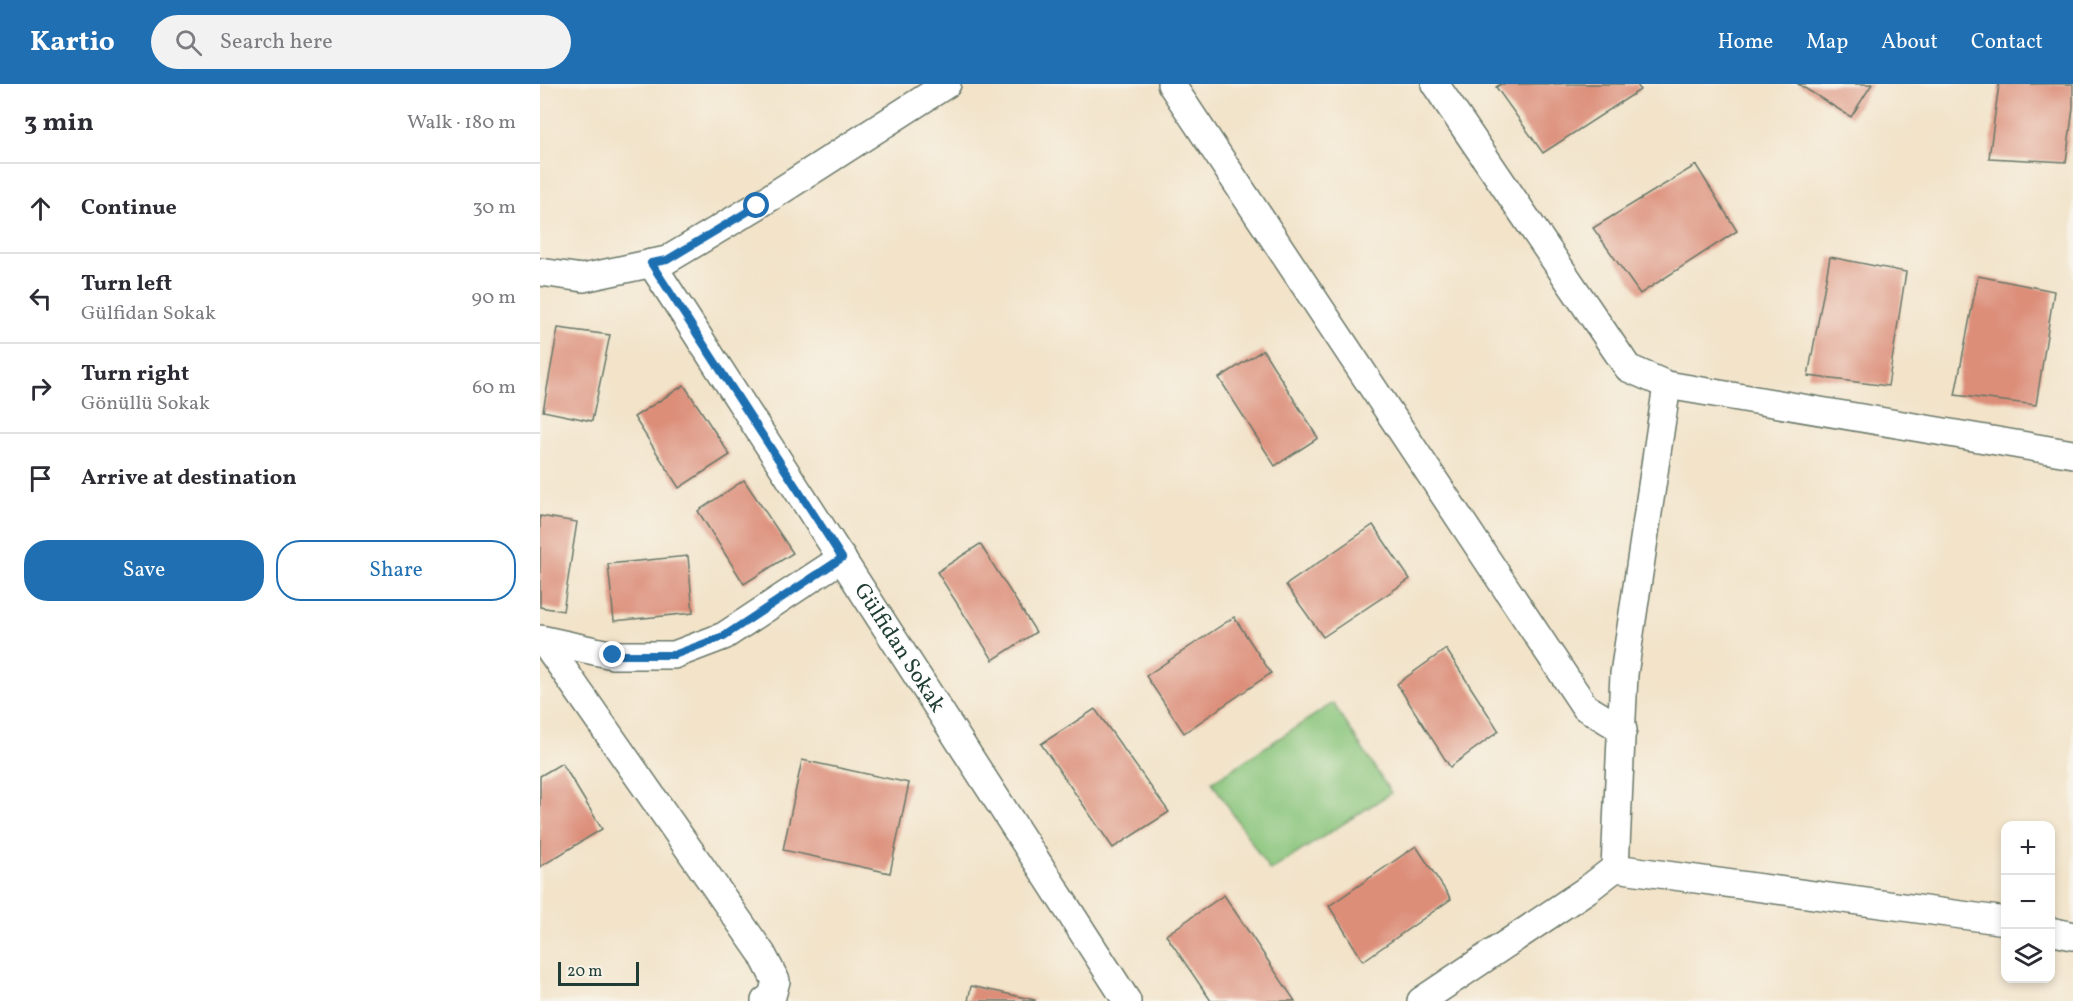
<!DOCTYPE html>
<html lang="en">
<head>
<meta charset="utf-8">
<style>
	:root { --surface:#fff; --page:#f2f2f3; --text:#2b2b33; --muted:#7c7c81; --line:#e1e1e2; --accent:#1f6fb2 }
	body { margin:0; font-family:Vollkorn,serif; background:var(--page); color:var(--text) }
	.controls { position:absolute; right:18px; bottom:18px; display:grid; overflow:hidden; border-radius:12px; box-shadow:0 3px 9px #0003 }
	.controls button { width:54px; height:54px; display:grid; place-items:center; padding:0; border:0; border-bottom:2px solid var(--line); background:var(--surface); color:var(--text); font:30px sans-serif }
	.scale { position:absolute; left:18px; bottom:15px; width:81px; box-sizing:border-box; padding-left:6px; border:3px solid #1f3d34; border-top:0; font-size:16px; line-height:21px; white-space:nowrap; color:#1f3d34; -webkit-text-stroke:4px #f7f3e8; paint-order:stroke }
	.stop { position:absolute; width:18px; height:18px; margin:-14px; border:4px solid #1f6fb2; border-radius:50%; background:#fff }
	.stop.end { background:#1f6fb2; border-color:#fff; box-shadow:0 2px 6px #0008 }
	.list { margin:0; padding:0; list-style:none }
	h2 { display:flex; justify-content:space-between; align-items:center; height:78px; margin:0; padding:0 24px; font-size:26px }
	h2 small { font-size:20px; font-weight:400; color:var(--muted) }
	.list li { display:grid; grid-template-columns:39px 1fr auto; gap:18px; align-items:center; box-sizing:border-box; height:90px; padding:0 24px; border-top:2px solid var(--line) }
	.list b { display:block; font-size:22px; white-space:nowrap }
	.list p { margin:0; font-size:20px; white-space:nowrap; color:var(--muted) }
	.list em { font-size:20px; font-style:normal; color:var(--muted) }
	.actions { display:flex; gap:12px; padding:18px 24px }
	.actions a { flex:1; padding:14px 0; border:2px solid var(--accent); border-radius:24px; text-align:center; font-size:21px; color:var(--accent) }
	.actions .main { background:var(--accent); color:#fff }
	.icon { flex:none; width:33px; height:33px; fill:none; stroke:currentColor; stroke-width:2; stroke-linecap:round; stroke-linejoin:round }
	.map { position:relative; flex:none; width:1533px; height:917px; overflow:hidden }
	header { display:flex; align-items:center; gap:36px; box-sizing:border-box; height:84px; padding:0 30px; background:var(--accent); color:#fff }
	header strong { font-size:28px }
	nav { display:flex; gap:33px; margin-inline-start:auto; font-size:21px }
	.search { width:420px; height:54px; background:var(--page); display:flex; align-items:center; gap:15px; box-sizing:border-box; padding:0 21px; border-radius:33px; color:var(--muted); font-size:22px }
	main { display:flex }
	aside { flex:1; background:var(--surface) }
	.map>svg:first-child { display:block }
	.green { fill:#89c57b; stroke:#548158; stroke-width:1.5 }
	.building { fill:#dc8e79 }
	.lines { fill:none; stroke-linecap:round; stroke-linejoin:round }
	.minor-casing { stroke:#697768; stroke-width:30 }
	.minor { stroke:#fff; stroke-width:27 }
	.route { stroke:#1f6fb2; stroke-width:8 }
	.labels { text-anchor:middle; dominant-baseline:central; stroke-width:6; stroke-linejoin:round; paint-order:stroke }
	.street-label { font-size:22px; fill:#1f3d34; stroke:#f7f3e8 }
</style>
</head>
<body>
<header>
<strong>Kartio</strong>
<div class="search"><svg class="icon" aria-label="search" viewBox="0 0 24 24"><circle cx="10" cy="10" r="6"/><path d="M15 15l6 6"/></svg>Search here</div>
<nav><a>Home</a><a>Map</a><a>About</a><a>Contact</a></nav>
</header>
<main>
<aside>
<h2>3 min<small>Walk · 180 m</small></h2>
<ul class="list">
<li><svg class="icon" aria-label="ahead" viewBox="0 0 24 24"><path d="M12 20V5M6 11l6-6 6 6"/></svg><div><b>Continue</b></div><em>30 m</em></li>
<li><svg class="icon" aria-label="left" viewBox="0 0 24 24"><path d="M17 20v-9H6M10 6l-5 5 5 5"/></svg><div><b>Turn left</b><p>Gülfidan Sokak</p></div><em>90 m</em></li>
<li><svg class="icon" aria-label="right" viewBox="0 0 24 24"><path d="M7 20v-9h11M14 6l5 5-5 5"/></svg><div><b>Turn right</b><p>Gönüllü Sokak</p></div><em>60 m</em></li>
<li><svg class="icon" aria-label="arrive" viewBox="0 0 24 24"><path d="M6 21V4h12l-3 4 3 4H6"/></svg><div><b>Arrive at destination</b></div></li>
</ul>
<div class="actions"><a class="main">Save</a><a>Share</a></div>
</aside>
<div class="map">
<svg width="1533" height="917" viewBox="0 0 1533 917">
	<rect width="100%" height="100%" fill="#f7f3e8"/>
	<filter id="ink" filterUnits="userSpaceOnUse"><feTurbulence type="fractalNoise" baseFrequency=".0167" numOctaves="2"/><feDisplacementMap in="SourceGraphic" scale="12" xChannelSelector="R" yChannelSelector="G"/><feConvolveMatrix kernelMatrix="1 2 1 2 8 2 1 2 1" color-interpolation-filters="sRGB"/></filter>
	<filter id="wash" filterUnits="userSpaceOnUse"><feTurbulence type="fractalNoise" baseFrequency=".008" numOctaves="4" result="noise"/><feDisplacementMap in="SourceGraphic" scale="24" xChannelSelector="R" yChannelSelector="G"/><feGaussianBlur stdDeviation="1.35" result="paint"/><feColorMatrix in="noise" values="0 0 0 0 0 0 0 0 0 0 0 0 0 0 0 0 0 1.4 0 .05"/><feComposite in="paint" operator="in"/></filter>
	<g filter="url(#wash)">
		<rect width="100%" height="100%" fill="#f2e3c9"/>
		<polygon class="green" points="793,619 851,709 730,787 672,698"/>
		<g id="blocks">
			<g class="building">
				<polygon points="961,0 1097,0 1100,6 1003,69 956,3"/>
				<polygon points="1258,0 1332,0 1311,33"/>
				<polygon points="1459,0 1533,0 1533,24 1526,78 1449,74"/>
				<polygon points="1156,81 1197,147 1100,210 1053,144"/>
				<polygon points="1290,173 1366,188 1348,302 1268,292"/>
				<polygon points="1438,192 1514,207 1496,321 1415,311"/>
				<polygon points="18,244 70,251 52,337 3,327"/>
				<polygon points="723,266 778,354 735,382 679,294"/>
				<polygon points="144,301 190,371 139,404 94,333"/>
				<polygon points="204,396 253,469 204,500 158,427"/>
				<polygon points="0,432 37,438 23,527 0,523"/>
				<polygon points="833,441 870,495 783,553 746,501"/>
				<polygon points="440,460 496,548 453,576 397,488"/>
				<polygon points="148,472 153,529 74,537 68,480"/>
				<polygon points="694,533 731,589 644,649 606,592"/>
				<polygon points="906,565 959,647 910,683 857,600"/>
				<polygon points="555,625 629,728 573,764 501,660"/>
				<polygon points="262,676 369,699 350,789 243,766"/>
				<polygon points="22,679 62,745 0,783 0,692"/>
				<polygon points="876,762 911,815 823,877 789,822"/>
				<polygon points="684,811 755,917 671,917 626,851"/>
				<polygon points="431,902 495,916 495,917 428,917"/>
			</g>
		</g>
	</g>
	<g filter="url(#ink)">
		<use href="#blocks" fill-opacity="0" stroke="#697768" stroke-width="1.5"/>
		<g class="lines">
			<defs>
				<g id="minor">
					<polyline points="631,0 1045,623 1083,646"/>
					<polyline points="895,0 1088,284 1127,301 1533,370"/>
					<path id="s1" d="M111 179 587 917"/>
					<polyline points="0,188 43,194 127,176 217,122 407,0"/>
					<polyline points="0,555 73,571 134,571 184,552 302,474"/>
					<polyline points="3,556 222,870 236,897 232,912 225,917"/>
					<polyline points="1075,784 1466,837"/>
					<polyline points="1510,847 1533,852"/>
					<polyline points="881,917 1048,805 1075,784 1084,590 1127,301"/>
				</g>
			</defs>
			<use href="#minor" class="minor-casing"/>
			<use href="#minor" class="minor"/>
		</g>
	</g>
	<g class="lines" filter="url(#ink)">
		<polyline class="route" points="73,571 134,571 184,552 302,474 111,179 127,176 217,122"/>
	</g>
	<g class="labels">
		<g class="street-label">
			<text stroke="none"><textPath href="#s1" startOffset="458">Gülfidan Sokak</textPath></text>
		</g>
	</g>
</svg>
<div class="controls">
<button>+</button>
<button>−</button>
<button><svg class="icon" aria-label="layers" viewBox="0 0 24 24"><path d="M12 4l9 5-9 5-9-5zM3 14l9 5 9-5"/></svg></button>
</div>
<div class="scale">20 m</div>
<div class="stop" style="left:217px;top:122px"></div>
<div class="stop end" style="left:73px;top:571px"></div>
</div>
</main>
</body>
</html>
